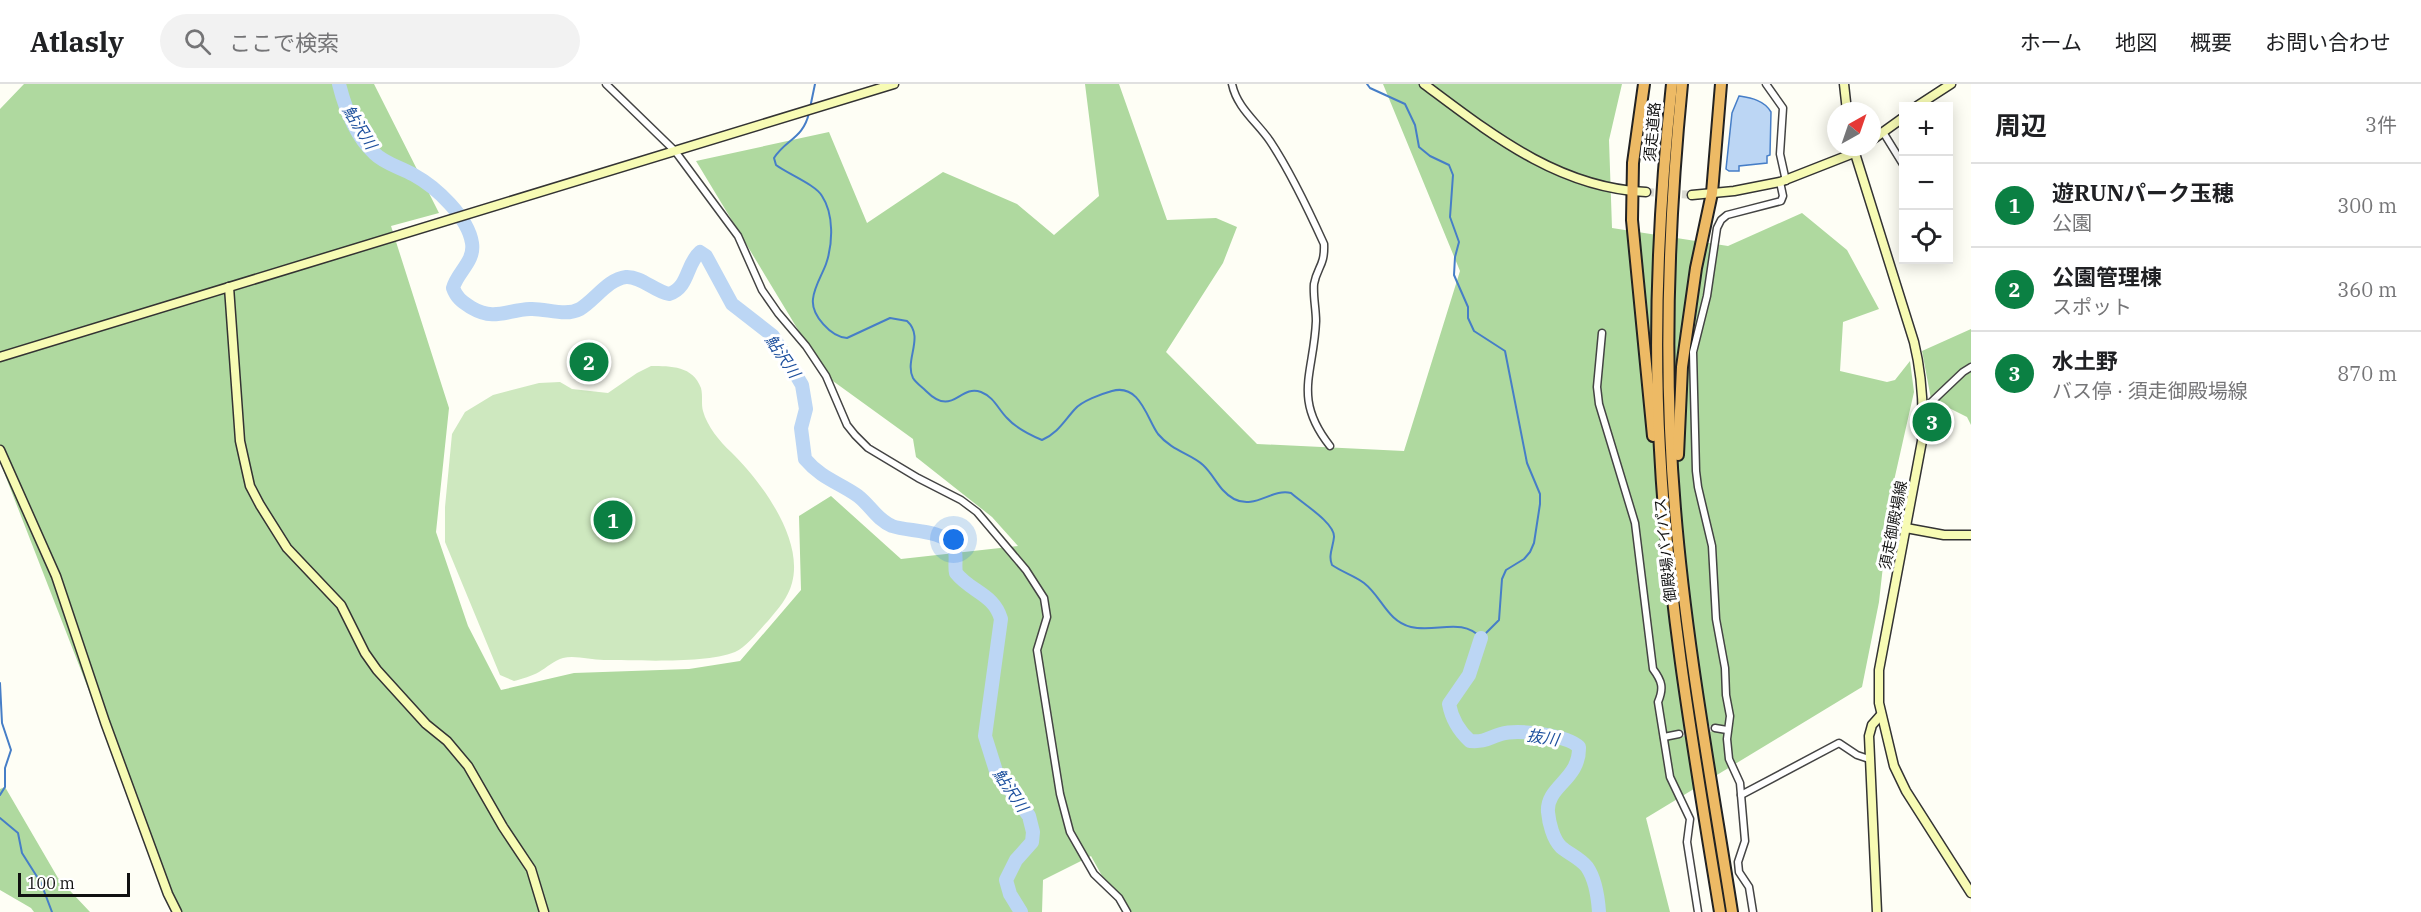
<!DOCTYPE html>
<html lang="ja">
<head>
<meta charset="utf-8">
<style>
	:root { --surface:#fff; --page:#f2f2f2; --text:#202124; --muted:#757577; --line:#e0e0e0; --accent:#0b8043 }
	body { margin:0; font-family:"IBM Plex Serif","Noto Sans JP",serif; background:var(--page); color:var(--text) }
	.controls { position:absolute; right:18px; top:18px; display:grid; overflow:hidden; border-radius:0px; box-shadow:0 3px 15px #0003 }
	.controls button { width:54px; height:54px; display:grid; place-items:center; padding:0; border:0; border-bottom:2px solid var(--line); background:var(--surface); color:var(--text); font:30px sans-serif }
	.compass { position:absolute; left:1827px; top:18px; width:54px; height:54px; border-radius:50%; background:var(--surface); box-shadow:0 3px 15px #0003; rotate:40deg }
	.scale { position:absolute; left:18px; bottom:15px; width:112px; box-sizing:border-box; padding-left:6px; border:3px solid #111; border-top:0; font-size:16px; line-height:21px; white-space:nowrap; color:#111; -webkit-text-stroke:4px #fff; paint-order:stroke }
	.you { position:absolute; left:954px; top:456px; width:21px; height:21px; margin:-15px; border:4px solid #fff; border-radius:50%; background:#1a73e8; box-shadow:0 0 0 9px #1a73e833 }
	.badge { display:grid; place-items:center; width:39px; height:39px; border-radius:50%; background:var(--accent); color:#fff; font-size:20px; font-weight:700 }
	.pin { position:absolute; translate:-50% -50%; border:3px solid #fff; box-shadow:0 2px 6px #0006 }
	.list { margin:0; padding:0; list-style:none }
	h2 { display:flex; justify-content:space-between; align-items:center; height:78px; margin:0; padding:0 24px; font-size:26px }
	h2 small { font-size:20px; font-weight:400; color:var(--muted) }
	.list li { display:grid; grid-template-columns:39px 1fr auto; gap:18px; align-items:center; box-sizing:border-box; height:84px; padding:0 24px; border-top:2px solid var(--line) }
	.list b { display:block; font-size:22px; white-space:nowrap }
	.list p { margin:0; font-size:20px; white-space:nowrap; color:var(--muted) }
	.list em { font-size:20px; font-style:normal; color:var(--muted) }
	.icon { flex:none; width:33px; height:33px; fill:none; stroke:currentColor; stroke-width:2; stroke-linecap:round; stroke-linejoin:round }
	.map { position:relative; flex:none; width:1971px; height:828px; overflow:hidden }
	header { display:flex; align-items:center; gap:36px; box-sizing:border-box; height:84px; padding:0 30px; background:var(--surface); border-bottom:2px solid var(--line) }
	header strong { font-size:28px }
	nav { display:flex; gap:33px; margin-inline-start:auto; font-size:21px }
	.search { width:420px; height:54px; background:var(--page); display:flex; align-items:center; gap:15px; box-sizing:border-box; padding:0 21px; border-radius:33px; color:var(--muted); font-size:22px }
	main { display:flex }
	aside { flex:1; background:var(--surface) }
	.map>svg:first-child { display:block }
	.green { fill:#cee8bf }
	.forest { fill:#afd99f }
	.water { fill:#bcd6f4; stroke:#467ec7; stroke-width:1.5 }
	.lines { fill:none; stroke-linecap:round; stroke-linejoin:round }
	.stream { stroke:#467ec7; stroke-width:2 }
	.river { stroke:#bcd6f4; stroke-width:14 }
	.street-tunnel { stroke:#dadad3; stroke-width:6; stroke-dasharray:6 3; stroke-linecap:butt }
	.secondary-tunnel { stroke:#dadad3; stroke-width:8; stroke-dasharray:8 4; stroke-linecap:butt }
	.street-casing { stroke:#444; stroke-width:9 }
	.secondary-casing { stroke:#333; stroke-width:11 }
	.highway-casing { stroke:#222; stroke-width:14 }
	.street { stroke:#fff; stroke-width:6 }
	.secondary { stroke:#f7fbb4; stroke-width:8 }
	.highway { stroke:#edba65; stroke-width:10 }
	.labels { text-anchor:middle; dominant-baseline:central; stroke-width:6; stroke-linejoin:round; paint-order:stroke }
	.street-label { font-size:15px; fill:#111; stroke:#fff }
	.water-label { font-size:16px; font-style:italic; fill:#1f519e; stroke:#fff }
</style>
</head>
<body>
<header>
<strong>Atlasly</strong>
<div class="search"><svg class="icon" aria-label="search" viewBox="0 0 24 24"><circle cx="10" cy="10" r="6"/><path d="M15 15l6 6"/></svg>ここで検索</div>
<nav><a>ホーム</a><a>地図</a><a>概要</a><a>お問い合わせ</a></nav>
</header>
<main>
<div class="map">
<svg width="1971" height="828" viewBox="0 0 1971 828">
	<rect width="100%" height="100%" fill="#fefef5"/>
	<path class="green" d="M651 282C671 282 693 282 701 304 703 312 701 320 703 327 707 342 720 358 731 368 761 397 804 455 792 499 788 514 778 525 768 537 759 546 747 563 735 568 704 580 638 576 604 576 591 576 575 571 563 574 555 576 546 584 539 588 532 592 522 595 514 597L500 591 445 458V423L452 350 465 328 493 311 539 299 560 298 572 305 608 309 637 289Z"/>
	<g class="forest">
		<polygon points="24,0 374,0 439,129 391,142 449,324 436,448 468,542 501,606 574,589 689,585 740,577 801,506 799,432 831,412 901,475 1018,462 992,433 916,373 913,355 826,292 696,77 829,48 867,139 943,88 1017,120 1054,151 1099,112 1085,0 1119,0 1167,136 1216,134 1237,143 1223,179 1166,268 1257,360 1404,367 1460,187 1383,0 1622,0 1609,56 1612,144 1728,162 1802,129 1847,166 1879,225 1843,238 1840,287 1887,298 1895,296 1910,277 1914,308 1891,410 1879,518 1862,603 1646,734 1670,828 1122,828 1091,772 1043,796 1042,828 179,828 168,810 0,378 0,25"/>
		<polygon points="1971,245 1971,341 1967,333 1931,315 1922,267"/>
		<polygon points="5,703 58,794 90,828 34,828 31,824 0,806 0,705"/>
	</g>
	<path class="water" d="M1739 12C1751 14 1764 16 1771 28L1770 71 1767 72V79L1739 82V87H1729L1726 85 1732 29Z"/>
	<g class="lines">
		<g class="stream">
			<polyline points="810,24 815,0"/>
			<path d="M809 29C803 55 786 55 774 74L776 81C788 90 816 101 822 112 834 130 833 160 826 180 822 191 814 203 813 215 811 231 831 253 847 254L890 234 907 237C925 253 904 276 913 294 916 299 922 303 926 307 953 334 959 300 981 308 994 313 998 325 1007 334 1016 344 1030 351 1042 356 1058 349 1064 337 1075 325 1082 317 1101 310 1112 307 1140 299 1147 335 1158 350 1172 367 1191 370 1203 381 1215 392 1219 407 1234 415 1255 426 1272 404 1291 409 1302 419 1335 439 1334 453 1333 464 1328 471 1332 481 1342 488 1355 492 1364 499 1382 513 1387 537 1411 543 1436 549 1462 533 1481 554L1499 536 1502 495 1506 486 1524 475 1530 468 1534 459 1540 420V410L1527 379 1505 267 1474 247 1468 234V223L1454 191 1455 173 1459 158 1450 133 1453 91 1449 81 1430 72 1419 63 1415 41 1405 20 1370 4 1367 0"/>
			<polyline points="0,599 2,639 11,666 5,684 5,703 0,711"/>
			<polyline points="0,734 18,749 22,769 41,799 52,828"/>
		</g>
		<g class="river">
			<path d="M339 0C345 24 355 51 374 69 385 80 400 83 414 91 436 103 468 133 472 159 475 178 457 188 453 204 457 215 463 218 472 224 494 237 507 226 530 225 546 224 565 233 580 225 595 216 608 195 626 193 641 192 654 207 669 210 689 204 686 180 700 168L706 172 732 220 773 252 802 301 806 325 801 344 805 375C822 395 838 398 858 412 871 422 876 435 892 442 909 448 942 445 953 462 958 470 954 480 956 489 971 508 994 510 1001 535L985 652 996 687 1029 732 1033 748 1032 758 1016 776 1006 796 1010 810 1021 828"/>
			<path d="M1481 554 1469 591 1449 620C1452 636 1459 647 1470 657 1487 658 1487 654 1501 650 1518 645 1567 651 1579 663 1580 696 1546 702 1548 728 1549 739 1553 755 1561 763 1569 770 1580 774 1587 783 1596 796 1598 813 1599 828"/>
		</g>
		<polyline class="street-tunnel" points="1679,650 1715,644"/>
		<polyline class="secondary-tunnel" points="1646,108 1692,111"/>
		<defs>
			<g id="street">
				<polyline points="606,0 675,67 738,152 762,206 778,229 806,262 826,292 847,341 855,351 868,364 918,394 961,416 977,428 1026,486 1044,514 1047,533 1037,566 1060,710 1070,748 1094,790 1119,814 1127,828"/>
				<path d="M1232 0C1237 24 1257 38 1270 57 1290 87 1309 127 1324 160 1325 182 1317 183 1314 200 1313 212 1316 225 1316 237 1314 289 1292 314 1330 362"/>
				<polyline points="1766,0 1783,24 1780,70 1786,97"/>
				<polyline points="1883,48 1904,82"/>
				<path d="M1602 249 1597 303 1599 320 1635 439 1653 585C1662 597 1664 604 1658 618L1670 693 1690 735 1687 758 1698 828"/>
				<polyline points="1924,325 1963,288 1971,283"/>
				<polyline points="1715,644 1727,646"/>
				<polyline points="1664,653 1679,650"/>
				<polyline points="1741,711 1839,659 1857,671 1869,675"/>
				<polyline points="1753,828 1749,803 1739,788 1738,778 1745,757 1740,699 1729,675 1727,655 1730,632 1726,611 1725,584 1716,535 1712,462 1698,403 1696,387 1693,268 1707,212 1717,144 1721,136 1727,131 1781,117 1783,112 1780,98"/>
			</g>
			<g id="secondary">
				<path d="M1424 0C1491 50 1558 104 1646 108"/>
				<polyline points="1844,0 1847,27"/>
				<polyline points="1917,22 1951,0"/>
				<polyline points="1872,56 1904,33"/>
				<path d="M1853 63 1914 258C1922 291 1924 323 1922 357L1879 586V619L1894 682 1906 707 1971 809"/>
				<polyline points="1692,111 1734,107 1780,98 1854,69 1863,63"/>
				<polyline points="229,203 240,357 250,402 260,421 287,464 341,521 365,569 377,586 426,640 447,657 468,682 503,743 531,785 544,828"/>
				<polyline points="0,273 894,0"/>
				<polyline points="0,366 56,492 105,638 168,810 177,828"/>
				<polyline points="1906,444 1944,451 1971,451"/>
				<polyline points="1877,828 1869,652 1872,641 1880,632"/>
			</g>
			<g id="highway">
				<polyline points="1644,0 1633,79 1632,136 1653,352"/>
				<path d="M1672 0C1659 121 1653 245 1660 366 1668 521 1695 675 1720 828"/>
				<path d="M1682 0C1668 141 1663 283 1675 425 1686 560 1711 694 1732 828"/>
				<polyline points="1678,371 1682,283 1696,184 1712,109 1721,0"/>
			</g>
		</defs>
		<use href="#street" class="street-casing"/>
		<use href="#secondary" class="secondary-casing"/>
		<use href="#highway" class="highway-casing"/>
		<use href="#street" class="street"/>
		<use href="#secondary" class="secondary"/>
		<use href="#highway" class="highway"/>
	</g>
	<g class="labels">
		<g class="street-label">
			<text transform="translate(1652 48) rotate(-85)">須走道路</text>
			<text transform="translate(1893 441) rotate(-79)">須走御殿場線</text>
			<text transform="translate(1665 466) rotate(-96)">御殿場バイパス</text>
		</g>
		<g class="water-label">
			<text transform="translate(360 43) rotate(58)">鮎沢川</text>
			<text transform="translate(783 272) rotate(56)">鮎沢川</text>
			<text transform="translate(1543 653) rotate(9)">抜川</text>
			<text transform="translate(1011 706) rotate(56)">鮎沢川</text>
		</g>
	</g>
</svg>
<div class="controls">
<button>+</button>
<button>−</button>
<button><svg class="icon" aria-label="locate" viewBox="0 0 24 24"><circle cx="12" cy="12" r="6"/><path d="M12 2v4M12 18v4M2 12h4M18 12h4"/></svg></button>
</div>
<svg class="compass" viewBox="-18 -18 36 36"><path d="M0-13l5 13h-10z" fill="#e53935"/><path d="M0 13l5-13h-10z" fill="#757577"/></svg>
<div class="scale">100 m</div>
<div class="you"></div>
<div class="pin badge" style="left:613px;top:436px">1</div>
<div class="pin badge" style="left:589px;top:278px">2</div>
<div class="pin badge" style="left:1932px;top:338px">3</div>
</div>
<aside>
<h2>周辺<small>3件</small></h2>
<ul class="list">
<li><span class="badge">1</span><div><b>遊RUNパーク玉穂</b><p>公園</p></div><em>300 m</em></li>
<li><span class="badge">2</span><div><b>公園管理棟</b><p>スポット</p></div><em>360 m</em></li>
<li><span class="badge">3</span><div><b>水土野</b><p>バス停 · 須走御殿場線</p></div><em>870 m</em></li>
</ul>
</aside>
</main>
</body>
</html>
